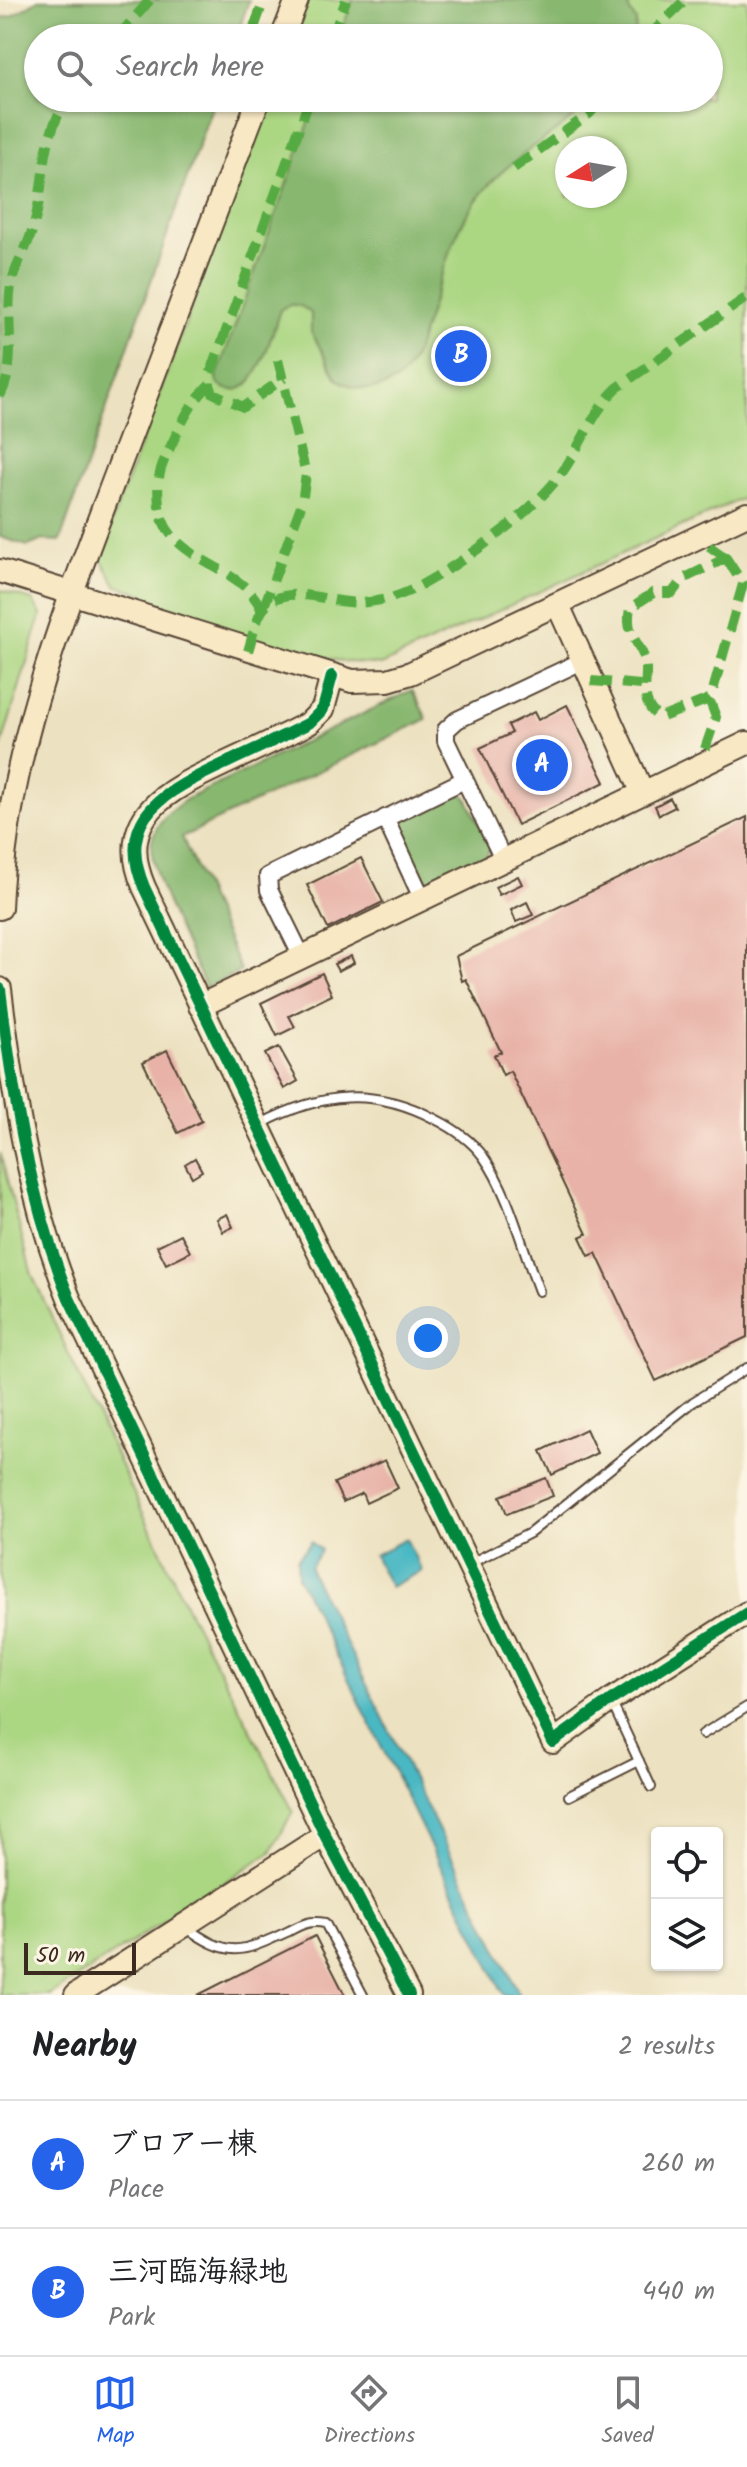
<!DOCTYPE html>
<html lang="en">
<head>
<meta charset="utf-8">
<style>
	:root { --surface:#fff; --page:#f2f2f2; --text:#202124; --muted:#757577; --line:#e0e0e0; --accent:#2563eb }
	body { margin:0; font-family:Kalam,"Klee One",sans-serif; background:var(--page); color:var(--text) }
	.controls { position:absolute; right:24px; bottom:24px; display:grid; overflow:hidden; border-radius:8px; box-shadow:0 2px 6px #0004 }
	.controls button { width:72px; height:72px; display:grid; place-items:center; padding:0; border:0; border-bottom:2px solid var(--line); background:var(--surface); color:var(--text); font:40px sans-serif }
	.compass { position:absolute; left:555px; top:136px; width:72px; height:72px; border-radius:50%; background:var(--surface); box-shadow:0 2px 6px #0004; rotate:259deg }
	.scale { position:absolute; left:24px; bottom:20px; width:112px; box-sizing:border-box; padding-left:8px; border:4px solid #3b2a1e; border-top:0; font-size:22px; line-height:28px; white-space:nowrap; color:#3b2a1e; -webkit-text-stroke:6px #fcf5e5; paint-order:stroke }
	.you { position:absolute; left:428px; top:1338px; width:28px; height:28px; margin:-20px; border:6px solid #fff; border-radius:50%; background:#1a73e8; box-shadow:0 0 0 12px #1a73e833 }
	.badge { display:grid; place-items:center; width:52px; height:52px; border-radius:50%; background:var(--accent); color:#fff; font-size:26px; font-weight:700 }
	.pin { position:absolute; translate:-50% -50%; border:4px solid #fff; box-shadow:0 2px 8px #0006 }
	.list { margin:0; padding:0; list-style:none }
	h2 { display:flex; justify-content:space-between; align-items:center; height:104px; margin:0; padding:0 32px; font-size:34px }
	h2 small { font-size:26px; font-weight:400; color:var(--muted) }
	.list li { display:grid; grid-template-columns:52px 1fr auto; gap:24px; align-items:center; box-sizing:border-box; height:128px; padding:0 32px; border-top:2px solid var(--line) }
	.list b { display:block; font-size:30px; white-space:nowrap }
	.list p { margin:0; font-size:26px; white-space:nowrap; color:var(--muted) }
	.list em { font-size:26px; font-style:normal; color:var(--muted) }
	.icon { flex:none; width:44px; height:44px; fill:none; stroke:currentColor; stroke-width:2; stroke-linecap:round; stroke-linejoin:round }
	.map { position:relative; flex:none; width:747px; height:1995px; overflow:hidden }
	.search { position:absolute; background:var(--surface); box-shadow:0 2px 6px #0004; left:24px; right:24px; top:24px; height:88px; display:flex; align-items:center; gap:20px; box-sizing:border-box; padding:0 28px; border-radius:44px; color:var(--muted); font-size:30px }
	.sheet { height:360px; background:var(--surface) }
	nav { display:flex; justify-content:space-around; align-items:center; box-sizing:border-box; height:112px; border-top:2px solid var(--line); background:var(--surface); font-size:22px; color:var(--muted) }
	nav a { display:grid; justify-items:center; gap:4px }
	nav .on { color:var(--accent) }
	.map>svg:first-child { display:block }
	.green { fill:#abd682; stroke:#738050; stroke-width:2; fill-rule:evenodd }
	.forest { fill:#88b770; stroke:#627047; stroke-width:2 }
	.water { fill:#4ab8c3; stroke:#427170; stroke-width:2 }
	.building { fill:#e8b2a8 }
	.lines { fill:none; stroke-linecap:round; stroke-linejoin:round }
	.lane-casing { stroke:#564536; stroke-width:12 }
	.street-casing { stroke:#564536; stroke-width:20 }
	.secondary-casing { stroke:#564536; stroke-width:26 }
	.lane { stroke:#fff; stroke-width:8 }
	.street { stroke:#fff; stroke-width:16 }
	.secondary { stroke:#f8e8c3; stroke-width:22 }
	.quiet { stroke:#55ab43; stroke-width:10; stroke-dasharray:20 10; stroke-linecap:butt }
	.cycleway-casing { stroke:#fcf5e5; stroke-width:17 }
	.cycleway { stroke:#00873e; stroke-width:12 }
</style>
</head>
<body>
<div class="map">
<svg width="747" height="1995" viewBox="0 0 747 1995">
	<rect width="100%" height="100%" fill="#fcf5e5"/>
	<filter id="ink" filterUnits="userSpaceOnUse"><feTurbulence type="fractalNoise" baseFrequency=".0125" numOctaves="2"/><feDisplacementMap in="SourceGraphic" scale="16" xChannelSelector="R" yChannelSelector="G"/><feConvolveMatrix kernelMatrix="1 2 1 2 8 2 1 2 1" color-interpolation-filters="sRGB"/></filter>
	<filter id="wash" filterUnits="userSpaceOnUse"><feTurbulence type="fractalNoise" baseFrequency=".006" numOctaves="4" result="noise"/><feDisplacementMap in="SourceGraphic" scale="32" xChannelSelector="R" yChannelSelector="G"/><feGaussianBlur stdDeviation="1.8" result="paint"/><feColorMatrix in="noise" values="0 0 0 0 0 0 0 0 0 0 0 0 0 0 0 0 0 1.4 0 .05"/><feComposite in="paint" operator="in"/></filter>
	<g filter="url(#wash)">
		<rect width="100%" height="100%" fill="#ece1c0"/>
		<g class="green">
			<path d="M304 0H747V496L381 665 340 661 228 633 188 613 139 607 144 594 117 586 99 556 269 98H709V38H291ZM567 148H615V196H567Z"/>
			<polygon points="0,590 32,600 41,615 0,751"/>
			<polygon points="0,1153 32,1275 189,1612 293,1811 271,1852 50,1995 0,1995"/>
		</g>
		<g class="forest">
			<polygon points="38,0 249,0 236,38 38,38 38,98 215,98 60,541 43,540 28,546 0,537 0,18 12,16"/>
			<polygon points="353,0 633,0 628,8 636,21 635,38 339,38"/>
			<path d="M318 98H594C560 134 513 154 482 193 451 230 440 284 424 328 419 344 413 366 400 377 382 393 356 392 337 379L311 331V313C301 304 291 301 280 310 271 335 255 412 218 384L216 378Z"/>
			<path d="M412 690 427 719 182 837 241 971 206 988C192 956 147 873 152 841 156 821 171 810 187 799Z"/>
			<polygon points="455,793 466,796 490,847 486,858 433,883 421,880 396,830 402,819"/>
		</g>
		<g class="water">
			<polygon points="406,1539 422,1571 390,1587 374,1555"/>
			<polygon points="311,1542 321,1550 310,1567 312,1574 520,1995 504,1995 298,1577 297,1559"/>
		</g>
		<g id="blocks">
			<g class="building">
				<polygon points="567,705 605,782 517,825 480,748 512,733 508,725 534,712 538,720"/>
				<polygon points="670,798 675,807 659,815 655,806"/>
				<polygon points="747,817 747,1337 656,1381 596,1253 589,1256 580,1237 587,1234 510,1071 503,1075 494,1055 501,1052 466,979 462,981 456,956"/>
				<polygon points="361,858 383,902 328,929 307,885"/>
				<polygon points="518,876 522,884 499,895 495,887"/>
				<polygon points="527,902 533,915 516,922 511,910"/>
				<polygon points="351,956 354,963 338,971 334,964"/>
				<polygon points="322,973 332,995 289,1016 295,1027 277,1036 261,1003"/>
				<polygon points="279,1047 298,1081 284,1089 265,1054"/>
				<polygon points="167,1050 202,1121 178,1133 143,1062"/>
				<polygon points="195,1158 202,1171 192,1177 185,1164"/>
				<polygon points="227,1214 233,1227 223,1232 217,1219"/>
				<polygon points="181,1234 190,1252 166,1264 157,1246"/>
				<polygon points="586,1429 597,1453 552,1475 541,1451"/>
				<polygon points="385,1460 398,1488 366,1503 362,1493 343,1502 334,1483"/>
				<polygon points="546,1478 553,1496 507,1514 500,1496"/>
				<polygon points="315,1936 345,1995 198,1995"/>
			</g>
		</g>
	</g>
	<g filter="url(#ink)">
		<use href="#blocks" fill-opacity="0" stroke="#564536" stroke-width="2"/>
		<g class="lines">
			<defs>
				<g id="lane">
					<path d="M261 1124C321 1092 374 1087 435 1119 453 1128 470 1139 483 1156 510 1194 522 1248 539 1291"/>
					<polyline points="469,1564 530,1533 693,1402 747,1368"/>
					<polyline points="611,1701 651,1787"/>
					<polyline points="703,1734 747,1707"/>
					<polyline points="569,1796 639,1761"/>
					<path d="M184 1926C230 1959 241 1953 289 1931 302 1924 310 1920 325 1923L363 1995"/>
				</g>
				<g id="street">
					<polyline points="385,818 422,898"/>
					<polyline points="503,859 446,741 446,730 457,720 582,661"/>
					<polyline points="302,957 269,890 268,876 464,780"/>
				</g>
				<g id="secondary">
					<polyline points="282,38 297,0"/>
					<polyline points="0,571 352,681 388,680 411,673 747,514"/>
					<polyline points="558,605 642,791"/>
					<path d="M332 676 323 709 309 723C282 737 254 750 226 763 171 789 113 814 144 887L553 1742 611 1700 747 1613"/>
					<path d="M0 908C6 758 63 615 115 477 162 350 211 224 259 98"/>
					<path d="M0 989C13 1095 29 1198 69 1298L325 1835 409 1995"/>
					<polyline points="200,1006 747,743"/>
					<polyline points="76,1995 325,1835"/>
				</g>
			</defs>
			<use href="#lane" class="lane-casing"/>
			<use href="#street" class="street-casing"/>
			<use href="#secondary" class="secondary-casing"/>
			<use href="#lane" class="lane"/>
			<use href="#street" class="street"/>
			<use href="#secondary" class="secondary"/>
			<g class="quiet">
				<polyline points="254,28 264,0"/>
				<polyline points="117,38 150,0"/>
				<polyline points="332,38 346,0"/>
				<polyline points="647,38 685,0"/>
				<polyline points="514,168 589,114 604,98"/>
				<polyline points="210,385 213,393 243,407 284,378"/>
				<path d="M0 396C18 363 5 323 11 286 14 268 25 252 31 234 47 188 38 138 69 98"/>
				<polyline points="709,546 726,558"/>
				<path d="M726 558 743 584 712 694 709 699 660 718C639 704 647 685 646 667 644 643 624 639 630 608L653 593H672L683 579Z"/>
				<polyline points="263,609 302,503 306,474 278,360"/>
				<path d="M262 611C242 561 166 564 159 505 157 483 158 471 168 452 180 427 189 403 210 385V375L310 98"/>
				<path d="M248 651C252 639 255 622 262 611 282 582 320 600 348 602 368 604 389 600 407 592 451 572 533 513 561 474 582 445 591 413 617 388L747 297"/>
				<polyline points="591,681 642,685"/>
				<polyline points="705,749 716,717 709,699"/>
			</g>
			<defs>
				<g id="cycleway">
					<path d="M332 676 323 709 309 723C282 737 254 750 226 763 171 789 113 814 144 887L553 1742 611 1700 747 1613"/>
					<path d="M0 989C13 1095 29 1198 69 1298L325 1835 409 1995"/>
				</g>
			</defs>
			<use href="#cycleway" class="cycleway-casing"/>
			<use href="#cycleway" class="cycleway"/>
		</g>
	</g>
</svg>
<div class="controls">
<button><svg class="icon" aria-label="locate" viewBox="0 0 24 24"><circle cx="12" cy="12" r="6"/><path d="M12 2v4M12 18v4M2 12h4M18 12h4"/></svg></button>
<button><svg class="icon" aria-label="layers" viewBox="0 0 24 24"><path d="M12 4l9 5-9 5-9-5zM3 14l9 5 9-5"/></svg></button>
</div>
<svg class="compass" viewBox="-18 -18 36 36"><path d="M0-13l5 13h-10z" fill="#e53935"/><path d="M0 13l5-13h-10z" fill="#757577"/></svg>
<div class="scale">50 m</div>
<div class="you"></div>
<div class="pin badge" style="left:542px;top:765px">A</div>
<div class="pin badge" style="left:461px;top:356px">B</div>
<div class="search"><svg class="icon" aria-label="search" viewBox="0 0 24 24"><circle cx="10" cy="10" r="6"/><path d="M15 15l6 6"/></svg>Search here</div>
</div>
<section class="sheet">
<h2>Nearby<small>2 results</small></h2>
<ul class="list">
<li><span class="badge">A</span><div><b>ブロアー棟</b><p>Place</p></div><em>260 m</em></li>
<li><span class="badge">B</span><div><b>三河臨海緑地</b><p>Park</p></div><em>440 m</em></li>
</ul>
</section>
<nav>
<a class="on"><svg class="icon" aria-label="map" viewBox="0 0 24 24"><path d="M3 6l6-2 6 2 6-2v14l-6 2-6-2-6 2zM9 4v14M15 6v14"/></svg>Map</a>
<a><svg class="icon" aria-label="directions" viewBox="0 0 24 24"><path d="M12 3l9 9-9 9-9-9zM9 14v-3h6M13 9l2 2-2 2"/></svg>Directions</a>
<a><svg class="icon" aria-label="saved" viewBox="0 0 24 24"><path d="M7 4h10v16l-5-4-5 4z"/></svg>Saved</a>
</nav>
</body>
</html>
